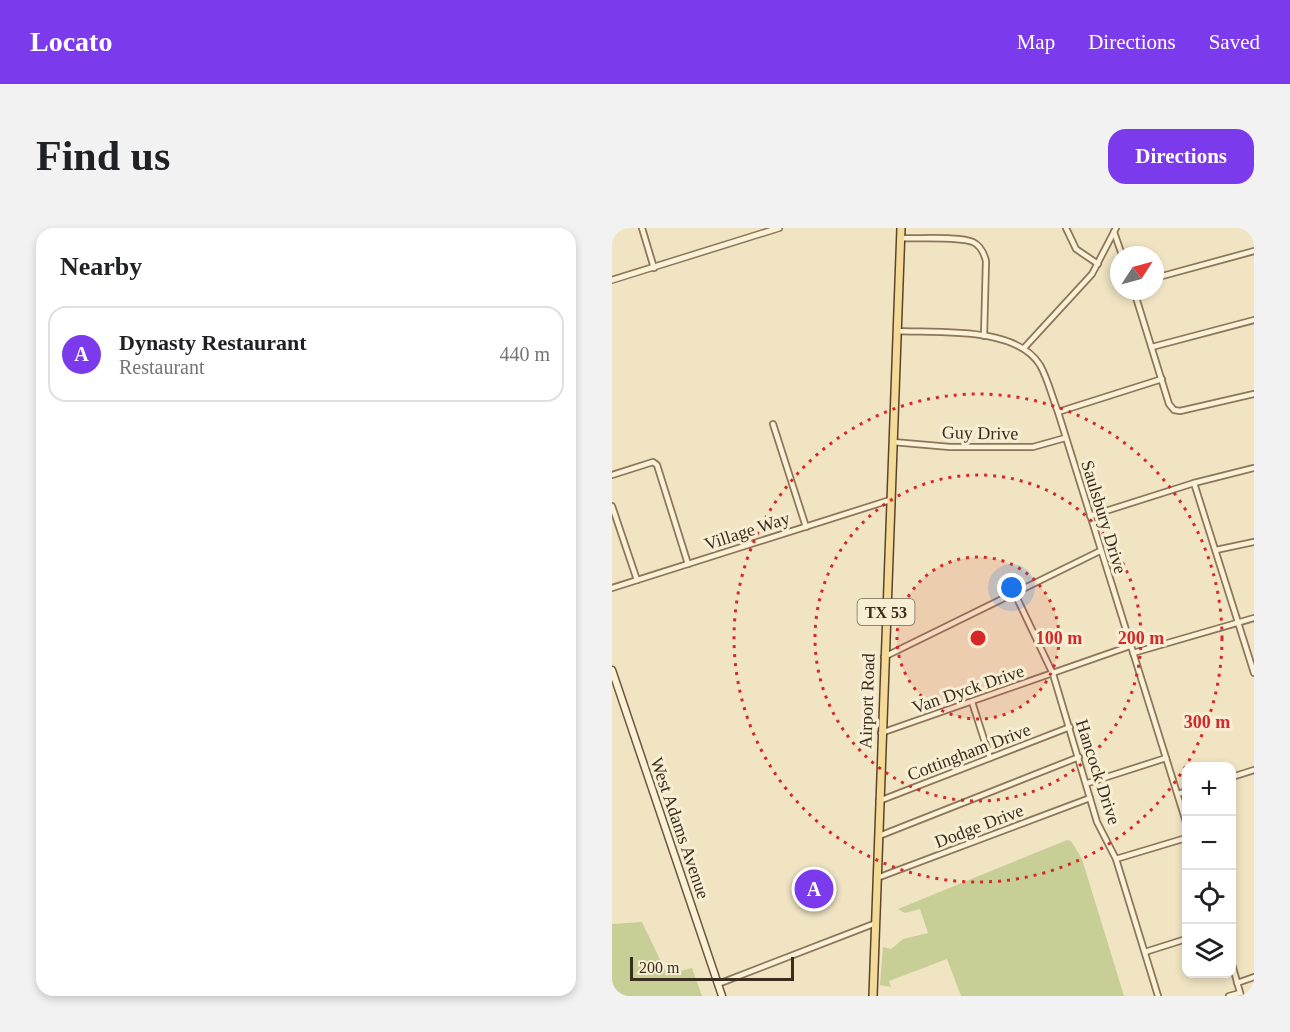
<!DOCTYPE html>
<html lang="en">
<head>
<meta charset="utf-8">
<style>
	:root { --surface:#fff; --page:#f2f2f2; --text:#202124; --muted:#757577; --line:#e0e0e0; --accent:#7c3aed }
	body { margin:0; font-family:Georgia,serif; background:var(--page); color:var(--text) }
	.controls { position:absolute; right:18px; bottom:18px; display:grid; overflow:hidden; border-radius:12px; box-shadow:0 3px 9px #0003 }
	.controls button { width:54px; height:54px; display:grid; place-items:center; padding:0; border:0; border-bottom:2px solid var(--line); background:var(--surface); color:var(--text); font:30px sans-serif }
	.compass { position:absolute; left:498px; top:18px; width:54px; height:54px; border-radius:50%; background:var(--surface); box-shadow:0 3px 9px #0003; rotate:54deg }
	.scale { position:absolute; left:18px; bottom:15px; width:164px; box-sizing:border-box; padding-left:6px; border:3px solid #3b2d1e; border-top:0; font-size:16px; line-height:21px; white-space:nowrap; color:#3b2d1e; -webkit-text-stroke:4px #f7eed3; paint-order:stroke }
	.you { position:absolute; left:400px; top:360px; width:21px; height:21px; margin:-15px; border:4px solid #fff; border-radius:50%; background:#1a73e8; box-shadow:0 0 0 9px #1a73e833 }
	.badge { display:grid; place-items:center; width:39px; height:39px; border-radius:50%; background:var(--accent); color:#fff; font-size:20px; font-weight:700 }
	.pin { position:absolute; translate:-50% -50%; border:3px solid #fff; box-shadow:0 2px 6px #0006 }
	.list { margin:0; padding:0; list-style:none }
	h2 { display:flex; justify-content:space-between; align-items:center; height:78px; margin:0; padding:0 24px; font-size:26px }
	h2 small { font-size:20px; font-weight:400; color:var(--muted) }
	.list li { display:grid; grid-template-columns:39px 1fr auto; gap:18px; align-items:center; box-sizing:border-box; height:96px; margin:0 12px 12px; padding:0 12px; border:2px solid var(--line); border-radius:18px }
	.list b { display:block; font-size:22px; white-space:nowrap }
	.list p { margin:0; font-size:20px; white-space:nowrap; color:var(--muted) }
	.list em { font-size:20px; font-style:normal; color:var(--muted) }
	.icon { flex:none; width:33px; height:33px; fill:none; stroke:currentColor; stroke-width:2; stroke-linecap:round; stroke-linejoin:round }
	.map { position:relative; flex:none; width:642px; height:768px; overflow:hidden; border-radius:18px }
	header { display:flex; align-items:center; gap:36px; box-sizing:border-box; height:84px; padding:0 30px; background:var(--accent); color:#fff }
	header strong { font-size:28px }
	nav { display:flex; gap:33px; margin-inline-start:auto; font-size:21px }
	.intro { display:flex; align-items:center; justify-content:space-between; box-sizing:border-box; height:144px; padding:0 36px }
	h1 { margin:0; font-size:42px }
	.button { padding:15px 27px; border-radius:18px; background:var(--accent); color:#fff; font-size:21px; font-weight:700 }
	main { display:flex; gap:36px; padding:0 36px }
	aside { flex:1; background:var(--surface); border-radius:18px; box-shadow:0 3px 9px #0003 }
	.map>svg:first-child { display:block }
	.green { fill:#c7cf96 }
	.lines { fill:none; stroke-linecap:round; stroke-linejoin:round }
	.minor-casing { stroke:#8c7559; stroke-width:8 }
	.tertiary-casing { stroke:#8c7559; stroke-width:8 }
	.secondary-casing { stroke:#6e563c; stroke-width:9 }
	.primary-casing { stroke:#59432d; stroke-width:10 }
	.minor { stroke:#fbf1d7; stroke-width:4.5 }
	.tertiary { stroke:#fbf1d7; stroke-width:5 }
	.secondary { stroke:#fbf1d7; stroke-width:6 }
	.primary { stroke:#f5db99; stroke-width:7 }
	.ring { fill:none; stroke:#d62828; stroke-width:3; stroke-dasharray:3 6 }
	.labels { text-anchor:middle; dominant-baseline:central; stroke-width:6; stroke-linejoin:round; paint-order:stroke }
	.shield { fill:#f7eed3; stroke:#736754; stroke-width:1.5 }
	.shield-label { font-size:16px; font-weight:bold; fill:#3b2d1e }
	.street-label { font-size:18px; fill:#3b2d1e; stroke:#f7eed3 }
	.centre { fill:#d62828; stroke:#f7eed3; stroke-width:3 }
	.ring-label { font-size:18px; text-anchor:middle; font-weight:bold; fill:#d62828; stroke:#f7eed3; stroke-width:6; stroke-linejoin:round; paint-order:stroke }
</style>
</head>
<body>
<header>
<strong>Locato</strong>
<nav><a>Map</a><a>Directions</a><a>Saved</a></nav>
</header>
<div class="intro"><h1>Find us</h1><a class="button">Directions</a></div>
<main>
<aside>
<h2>Nearby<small></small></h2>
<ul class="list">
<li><span class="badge">A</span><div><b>Dynasty Restaurant</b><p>Restaurant</p></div><em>440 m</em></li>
</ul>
</aside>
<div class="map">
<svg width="642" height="768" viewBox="0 0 642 768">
	<rect width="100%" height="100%" fill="#f0e4c3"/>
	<g class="green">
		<polygon points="455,612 459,613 470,631 512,768 349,768 335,731 277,753 279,759 268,757 271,719 279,721 291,711 316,705 308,681 293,685 286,681"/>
		<polygon points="30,694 55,746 80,740 90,768 0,768 0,696"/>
	</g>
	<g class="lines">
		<defs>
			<g id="minor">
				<polyline points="30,0 42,40"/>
				<polyline points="454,0 464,21 486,36"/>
				<polyline points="502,4 510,27"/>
				<path d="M289 10C306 11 347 8 361 14 369 18 372 25 374 33L372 108"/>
				<polyline points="543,50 642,23"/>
				<polyline points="522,63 557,176 562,182 568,183 642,166"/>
				<path d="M285 103C326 105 404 98 428 137 436 151 440 169 446 184L574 594"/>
				<polyline points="540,119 642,92"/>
				<polyline points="412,120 480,46 504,0"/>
				<polyline points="446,184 550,151"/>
				<polyline points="161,196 194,299"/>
				<polyline points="281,214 338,219 421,219 453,210"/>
				<polyline points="0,247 41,234 45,237 76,336"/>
				<polyline points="582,255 642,445"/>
				<polyline points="0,278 25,352"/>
				<polyline points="478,288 582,255 642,240"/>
				<polyline points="604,322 642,314"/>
				<polyline points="0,360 278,272"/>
				<polyline points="403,366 441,446 485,594 504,631 546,768"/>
				<polyline points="521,425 642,390"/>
				<polyline points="272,429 488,323"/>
				<polyline points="360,474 378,530"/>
				<polyline points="269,505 518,418"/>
				<polyline points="620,549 642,542"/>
				<polyline points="476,555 554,530"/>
				<polyline points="566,566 574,563"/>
				<polyline points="267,573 458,499"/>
				<polyline points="267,608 467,529"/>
				<polyline points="504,631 574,610"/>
				<polyline points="265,650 478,570"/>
				<polyline points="533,724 574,711"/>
				<polyline points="620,736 629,768"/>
				<polyline points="625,755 642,749"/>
				<polyline points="106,756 264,695"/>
				<polyline points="617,768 628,765"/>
			</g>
			<polyline id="tertiary" points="0,52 167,0"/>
			<polyline id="secondary" points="0,442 110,768"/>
			<polyline id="primary" points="261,768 289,0"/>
		</defs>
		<use href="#minor" class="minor-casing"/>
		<use href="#tertiary" class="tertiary-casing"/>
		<use href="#secondary" class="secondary-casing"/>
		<use href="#primary" class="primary-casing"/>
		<use href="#minor" class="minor"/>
		<use href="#tertiary" class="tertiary"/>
		<use href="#secondary" class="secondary"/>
		<use href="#primary" class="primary"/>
	</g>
	<circle cx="366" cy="410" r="81" fill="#d62828" fill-opacity=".12"/>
	<g class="ring">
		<circle cx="366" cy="410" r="81"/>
		<circle cx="366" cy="410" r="163"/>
		<circle cx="366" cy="410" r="244"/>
	</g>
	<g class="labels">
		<rect class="shield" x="245.5" y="371" width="57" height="26" rx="4.5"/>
		<g class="shield-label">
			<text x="274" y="384">TX 53</text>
		</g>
		<g class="street-label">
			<text transform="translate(368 205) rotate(1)">Guy Drive</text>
			<text transform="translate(492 289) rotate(73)">Saulsbury Drive</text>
			<text transform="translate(135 303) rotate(-18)">Village Way</text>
			<text transform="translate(356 461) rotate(-19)">Van Dyck Drive</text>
			<text transform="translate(255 473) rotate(-88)">Airport Road</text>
			<text transform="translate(357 524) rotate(-21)">Cottingham Drive</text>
			<text transform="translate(486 544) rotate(72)">Hancock Drive</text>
			<text transform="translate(367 598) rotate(-21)">Dodge Drive</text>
			<text transform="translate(68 600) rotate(71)">West Adams Avenue</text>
		</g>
	</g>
	<circle cx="366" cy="410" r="9" class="centre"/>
	<g class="ring-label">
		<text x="447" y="416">100 m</text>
		<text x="529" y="416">200 m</text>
		<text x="595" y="500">300 m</text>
	</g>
</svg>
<div class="controls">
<button>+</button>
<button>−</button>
<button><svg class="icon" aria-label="locate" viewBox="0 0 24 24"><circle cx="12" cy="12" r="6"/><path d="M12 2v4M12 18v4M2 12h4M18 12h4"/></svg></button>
<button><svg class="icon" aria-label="layers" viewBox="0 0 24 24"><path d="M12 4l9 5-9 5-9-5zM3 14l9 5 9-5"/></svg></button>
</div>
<svg class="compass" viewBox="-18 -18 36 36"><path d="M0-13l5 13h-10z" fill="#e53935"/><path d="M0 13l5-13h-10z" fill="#757577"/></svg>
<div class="scale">200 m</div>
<div class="you"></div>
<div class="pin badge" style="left:202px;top:661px">A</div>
</div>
</main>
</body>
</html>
